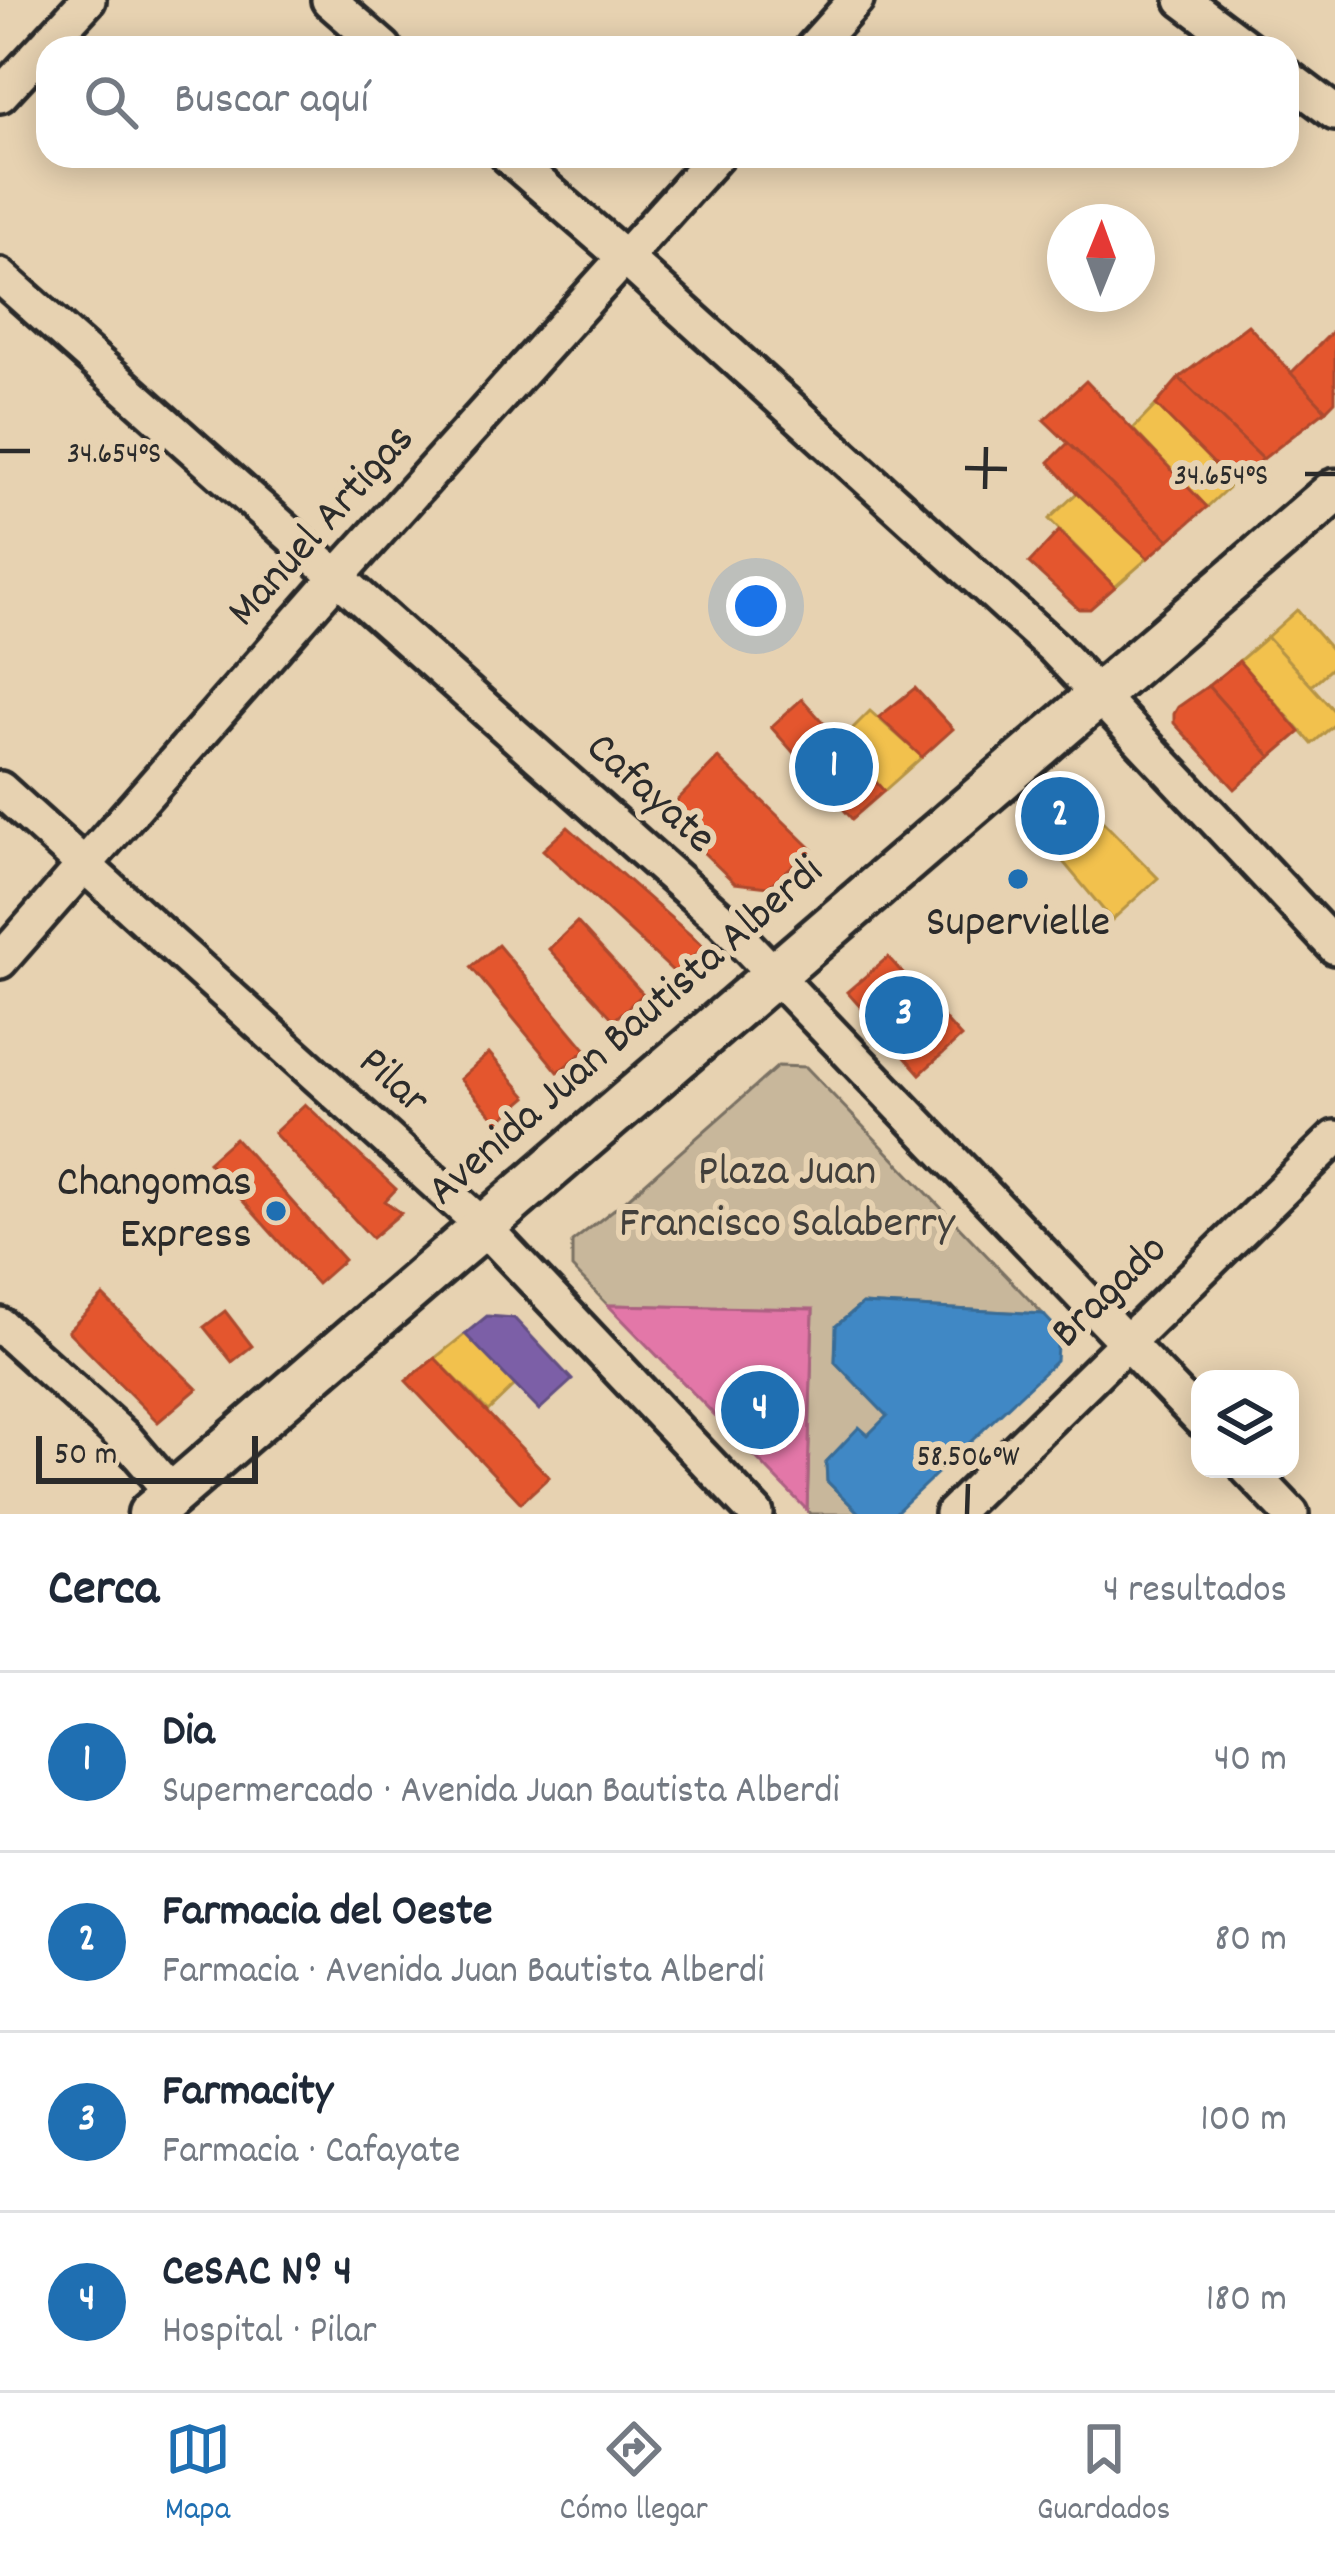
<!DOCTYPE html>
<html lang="es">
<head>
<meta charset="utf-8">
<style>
	:root { --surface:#fff; --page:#f2f2f3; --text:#1f2937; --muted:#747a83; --line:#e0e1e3; --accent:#1f6fb2 }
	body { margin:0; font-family:Dekko,sans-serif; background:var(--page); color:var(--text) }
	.controls { position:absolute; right:36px; bottom:36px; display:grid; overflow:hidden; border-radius:24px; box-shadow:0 6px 30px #0003 }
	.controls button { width:108px; height:108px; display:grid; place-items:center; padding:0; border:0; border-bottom:3px solid var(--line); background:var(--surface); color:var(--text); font:60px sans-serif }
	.compass { position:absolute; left:1047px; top:204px; width:108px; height:108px; border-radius:50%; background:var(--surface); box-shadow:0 6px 30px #0003; rotate:1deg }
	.scale { position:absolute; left:36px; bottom:30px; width:222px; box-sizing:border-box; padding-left:12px; border:6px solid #2b2b2b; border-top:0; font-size:33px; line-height:42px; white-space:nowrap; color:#2b2b2b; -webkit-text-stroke:9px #e7d2b1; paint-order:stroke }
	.you { position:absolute; left:756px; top:606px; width:42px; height:42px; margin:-30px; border:9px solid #fff; border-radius:50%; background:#1a73e8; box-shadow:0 0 0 18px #1a73e833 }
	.badge { display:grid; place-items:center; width:78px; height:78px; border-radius:50%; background:var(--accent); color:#fff; font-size:39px; font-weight:700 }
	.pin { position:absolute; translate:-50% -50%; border:6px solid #fff; box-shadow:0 3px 12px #0006 }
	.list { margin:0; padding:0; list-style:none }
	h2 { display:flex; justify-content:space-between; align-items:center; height:156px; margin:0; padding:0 48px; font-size:51px }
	h2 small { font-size:39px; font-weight:400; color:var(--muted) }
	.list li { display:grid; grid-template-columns:78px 1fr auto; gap:36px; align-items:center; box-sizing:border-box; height:180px; padding:0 48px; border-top:3px solid var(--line) }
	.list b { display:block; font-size:45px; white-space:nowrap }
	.list p { margin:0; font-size:39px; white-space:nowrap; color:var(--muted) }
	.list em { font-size:39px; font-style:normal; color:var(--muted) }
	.icon { flex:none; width:66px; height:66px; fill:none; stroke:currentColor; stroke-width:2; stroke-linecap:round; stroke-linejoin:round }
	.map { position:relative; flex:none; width:1335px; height:1514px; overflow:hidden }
	.search { position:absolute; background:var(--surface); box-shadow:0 6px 30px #0003; left:36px; right:36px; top:36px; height:132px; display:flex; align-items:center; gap:30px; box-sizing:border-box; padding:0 42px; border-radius:36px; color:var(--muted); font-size:45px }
	.sheet { height:876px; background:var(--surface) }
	nav { display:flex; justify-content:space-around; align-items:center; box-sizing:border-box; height:168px; border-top:3px solid var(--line); background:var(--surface); font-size:33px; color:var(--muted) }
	nav a { display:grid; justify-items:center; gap:6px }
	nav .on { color:var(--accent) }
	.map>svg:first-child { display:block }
	.green { fill:#c8b79b; stroke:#7a7163; stroke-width:3 }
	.homes { fill:#f2c14e; stroke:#b69444; stroke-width:3 }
	.shops { fill:#e4572e; stroke:#ac4a2d; stroke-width:3 }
	.offices { fill:#7b5ea7; stroke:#634f82; stroke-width:3 }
	.schools { fill:#3f88c5; stroke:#396c97; stroke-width:3 }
	.health { fill:#e377a8; stroke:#ac6082; stroke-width:3 }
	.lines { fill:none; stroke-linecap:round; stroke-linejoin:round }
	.minor-casing { stroke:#2b2b2b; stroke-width:42 }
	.major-casing { stroke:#2b2b2b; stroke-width:51 }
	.minor { stroke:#e7d2b1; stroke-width:33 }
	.major { stroke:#e7d2b1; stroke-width:42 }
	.ticks { fill:none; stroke:#2b2b2b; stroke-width:4.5 }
	.poi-dot { fill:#1f6fb2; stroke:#e7d2b1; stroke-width:4.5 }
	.labels { text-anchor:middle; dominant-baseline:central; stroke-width:12; stroke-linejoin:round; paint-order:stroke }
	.street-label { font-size:45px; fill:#2b2b2b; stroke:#e7d2b1 }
	.poi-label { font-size:45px; fill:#2b2b2b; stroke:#e7d2b1 }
	.park-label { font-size:45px; fill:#43403c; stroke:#e7d2b1 }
	.ticks-label { font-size:30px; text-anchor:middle; fill:#2b2b2b; stroke:#e7d2b1; stroke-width:12; stroke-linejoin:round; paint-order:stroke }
</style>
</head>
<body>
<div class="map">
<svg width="1335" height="1514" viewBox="0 0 1335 1514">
	<rect width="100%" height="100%" fill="#e7d2b1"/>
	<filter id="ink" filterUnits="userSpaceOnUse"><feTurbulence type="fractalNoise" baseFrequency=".00833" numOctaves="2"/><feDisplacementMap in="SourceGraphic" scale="24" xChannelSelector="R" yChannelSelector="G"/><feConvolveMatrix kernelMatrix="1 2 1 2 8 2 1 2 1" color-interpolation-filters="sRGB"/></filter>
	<g filter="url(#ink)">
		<polygon class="green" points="778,1066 806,1067 1043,1314 862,1304 837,1325 835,1362 887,1416 868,1435 859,1428 826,1462 827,1481 860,1514 810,1514 807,1510 813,1310 608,1305 572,1268 572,1242 626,1200"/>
		<g class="homes">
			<polygon points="1156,405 1233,483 1207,507 1133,429"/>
			<polygon points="1077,493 1148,558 1115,587 1049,519"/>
			<polygon points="1297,610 1335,654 1335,665 1311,686 1267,637"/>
			<polygon points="1267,637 1335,712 1335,724 1312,744 1239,661"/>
			<polygon points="870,711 922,757 884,791 839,742"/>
			<polygon points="1073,791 1158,878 1112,920 1033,826"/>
			<polygon points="465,1334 515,1385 488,1411 435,1358"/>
		</g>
		<g class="shops">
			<polygon points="1248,325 1326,410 1263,459 1179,378"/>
			<polygon points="1335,329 1335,401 1326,410 1291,373"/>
			<polygon points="1179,378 1263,459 1233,483 1156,405"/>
			<polygon points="1086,381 1207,507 1169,540 1044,420"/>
			<polygon points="1068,443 1169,540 1148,558 1077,493 1049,462"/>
			<polygon points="1059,531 1115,587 1090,609 1079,609 1029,563"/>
			<polygon points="1239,661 1300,732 1271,757 1208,686"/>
			<polygon points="1208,686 1271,757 1235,789 1174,723 1174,714 1178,707"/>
			<polygon points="915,688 953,729 922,757 879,717"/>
			<polygon points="802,699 884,791 852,819 771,727"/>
			<polygon points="718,758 812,849 768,887 735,883 664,814"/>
			<polygon points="568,827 704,947 675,973 543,850"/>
			<polygon points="577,922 643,994 614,1020 549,949"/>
			<polygon points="498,945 586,1050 558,1072 471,967"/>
			<polygon points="888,957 961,1037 920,1074 847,992"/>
			<polygon points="489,1053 527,1097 498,1122 460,1079"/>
			<polygon points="305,1104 396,1189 385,1201 401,1213 372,1238 274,1133"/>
			<polygon points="235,1138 344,1260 317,1284 208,1162"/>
			<polygon points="103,1296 197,1389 158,1422 68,1331"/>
			<polygon points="225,1311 252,1346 232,1362 204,1327"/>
			<polygon points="435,1358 549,1477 521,1503 406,1381"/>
		</g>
		<polygon class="offices" points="487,1316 514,1318 572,1380 539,1410 465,1334"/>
		<polygon class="schools" points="862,1304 1043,1314 1058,1330 1056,1361 894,1514 860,1514 827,1481 826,1462 859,1427 868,1435 887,1416 835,1362 836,1326"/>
		<polygon class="health" points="608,1305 813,1309 807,1510"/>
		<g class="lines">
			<defs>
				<g id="minor">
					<polyline points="329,0 384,48"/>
					<polyline points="1183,0 1247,48"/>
					<polyline points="813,48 856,0"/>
					<polyline points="1287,77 1335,113"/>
					<polyline points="0,95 88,0"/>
					<polyline points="508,156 625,258 1054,648 1335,947"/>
					<polyline points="0,276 723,921 1200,1419"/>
					<polyline points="0,789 482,1225 756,1514"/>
					<polyline points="0,961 337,577 716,156"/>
					<polyline points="0,1325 126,1439 173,1494"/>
					<polyline points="1248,1469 1291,1514"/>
					<polyline points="952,1514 1335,1138"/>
				</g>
				<polyline id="major" points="150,1514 1335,491"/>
			</defs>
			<use href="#minor" class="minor-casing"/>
			<use href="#major" class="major-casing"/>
			<use href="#minor" class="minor"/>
			<use href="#major" class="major"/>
		</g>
	</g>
	<path class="ticks" d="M0 451H30M965 468 1007 469M1305 474H1335M985 489 986 447M967 1514 968 1484"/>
	<g class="poi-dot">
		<circle cx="1018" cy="879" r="12"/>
		<circle cx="276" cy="1211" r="12"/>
	</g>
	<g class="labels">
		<g class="street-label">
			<text transform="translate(323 527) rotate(-48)">Manuel Artigas</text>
			<text transform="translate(649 795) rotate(42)">Cafayate</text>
			<text transform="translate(627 1033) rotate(-41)">Avenida Juan Bautista Alberdi</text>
			<text transform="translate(392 1083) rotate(42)">Pilar</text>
			<text transform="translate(1111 1293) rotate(-44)">Bragado</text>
		</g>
		<g class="poi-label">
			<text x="1018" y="925">Supervielle</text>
			<text x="252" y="1185" text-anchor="end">Changomas<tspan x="252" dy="52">Express</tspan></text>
		</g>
		<g class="park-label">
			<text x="787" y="1174">Plaza Juan<tspan x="787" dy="52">Francisco Salaberry</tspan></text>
		</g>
	</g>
	<g class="ticks-label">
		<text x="114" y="462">34.654°S</text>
		<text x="1221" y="484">34.654°S</text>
		<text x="968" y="1465">58.506°W</text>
	</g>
</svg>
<div class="controls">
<button><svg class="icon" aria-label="layers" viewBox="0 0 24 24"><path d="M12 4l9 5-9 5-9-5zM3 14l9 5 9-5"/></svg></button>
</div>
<svg class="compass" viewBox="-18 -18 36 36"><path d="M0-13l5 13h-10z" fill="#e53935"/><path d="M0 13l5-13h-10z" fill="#747a83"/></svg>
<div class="scale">50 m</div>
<div class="you"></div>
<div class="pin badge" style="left:834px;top:767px">1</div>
<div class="pin badge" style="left:1060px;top:816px">2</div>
<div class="pin badge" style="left:904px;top:1015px">3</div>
<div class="pin badge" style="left:760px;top:1410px">4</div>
<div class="search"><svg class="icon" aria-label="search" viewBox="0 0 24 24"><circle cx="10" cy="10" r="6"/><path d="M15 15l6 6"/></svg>Buscar aquí</div>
</div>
<section class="sheet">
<h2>Cerca<small>4 resultados</small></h2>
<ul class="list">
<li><span class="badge">1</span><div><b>Dia</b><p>Supermercado · Avenida Juan Bautista Alberdi</p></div><em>40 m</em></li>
<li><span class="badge">2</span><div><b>Farmacia del Oeste</b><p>Farmacia · Avenida Juan Bautista Alberdi</p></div><em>80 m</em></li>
<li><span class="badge">3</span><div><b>Farmacity</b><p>Farmacia · Cafayate</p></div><em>100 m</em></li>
<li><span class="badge">4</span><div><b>CeSAC Nº 4</b><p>Hospital · Pilar</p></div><em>180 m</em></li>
</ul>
</section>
<nav>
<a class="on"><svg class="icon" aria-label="map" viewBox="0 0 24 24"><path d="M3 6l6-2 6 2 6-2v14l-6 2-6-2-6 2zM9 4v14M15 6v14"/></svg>Mapa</a>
<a><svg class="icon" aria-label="directions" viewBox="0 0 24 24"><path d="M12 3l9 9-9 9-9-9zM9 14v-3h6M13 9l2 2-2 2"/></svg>Cómo llegar</a>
<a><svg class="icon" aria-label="saved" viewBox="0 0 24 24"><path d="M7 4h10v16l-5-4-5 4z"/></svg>Guardados</a>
</nav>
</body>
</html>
